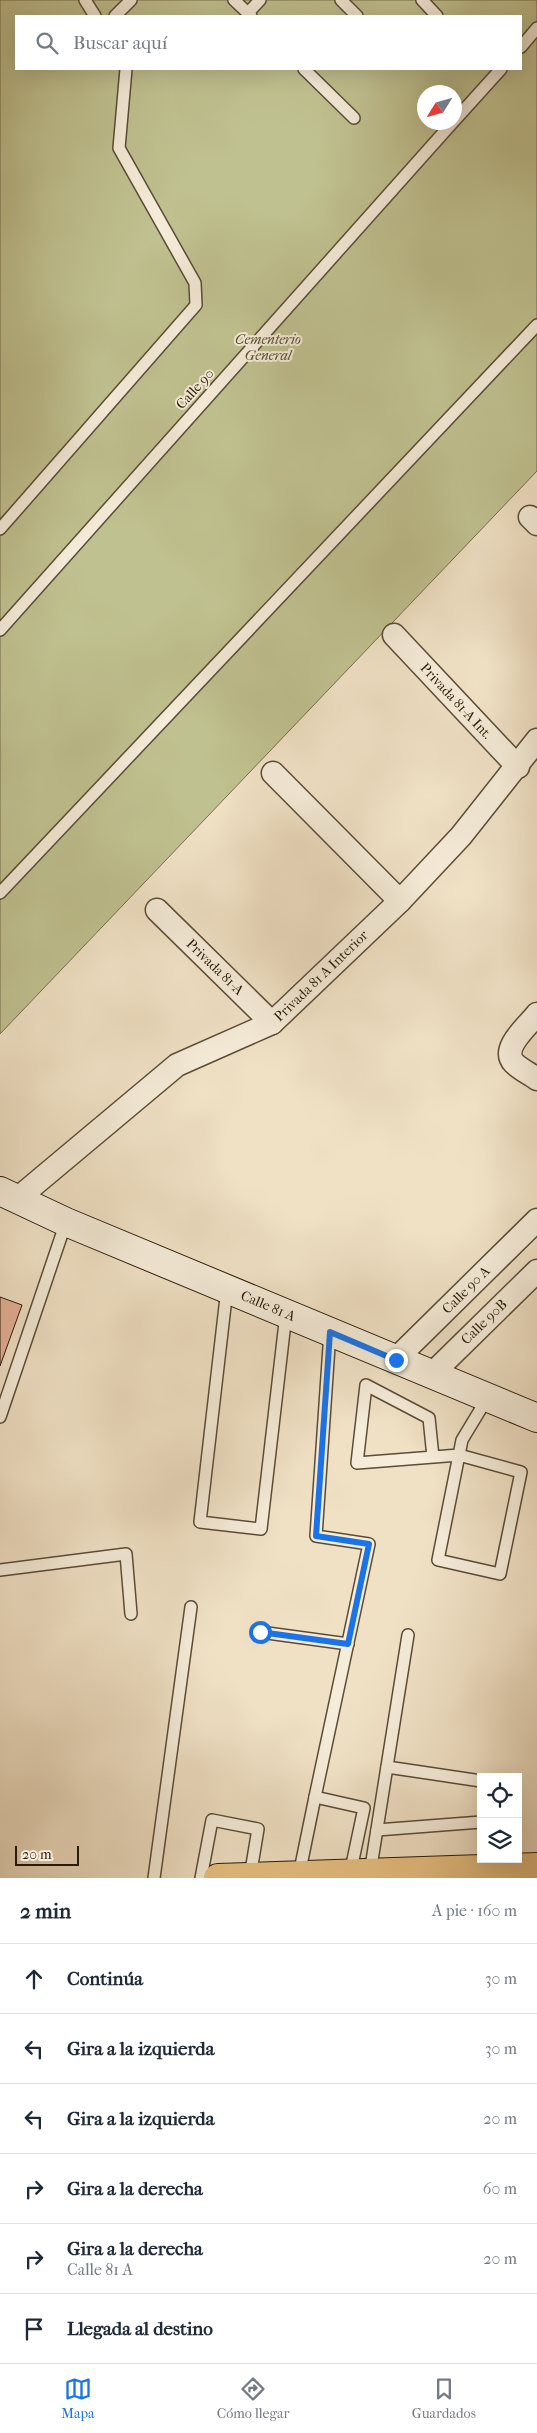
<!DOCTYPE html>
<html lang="es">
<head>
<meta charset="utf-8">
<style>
	:root { --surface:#fff; --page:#f6f6f7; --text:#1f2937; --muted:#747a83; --line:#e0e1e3; --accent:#1a73e8 }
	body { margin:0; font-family:"IM FELL French Canon",serif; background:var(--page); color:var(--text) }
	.controls { position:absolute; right:15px; bottom:15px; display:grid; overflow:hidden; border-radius:0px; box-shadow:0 5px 20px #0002 }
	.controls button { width:45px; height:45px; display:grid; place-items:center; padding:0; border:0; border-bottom:1px solid var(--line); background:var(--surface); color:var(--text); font:25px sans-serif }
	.compass { position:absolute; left:417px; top:85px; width:45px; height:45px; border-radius:50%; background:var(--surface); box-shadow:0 5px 20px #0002; rotate:233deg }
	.scale { position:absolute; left:15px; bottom:12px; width:64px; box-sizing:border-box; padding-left:5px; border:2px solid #281b08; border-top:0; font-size:14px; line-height:18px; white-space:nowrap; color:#281b08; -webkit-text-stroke:4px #f5ecd9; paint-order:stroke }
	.stop { position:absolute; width:15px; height:15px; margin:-11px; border:4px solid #1a73e8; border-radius:50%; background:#fff }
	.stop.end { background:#1a73e8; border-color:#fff; box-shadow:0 1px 5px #0008 }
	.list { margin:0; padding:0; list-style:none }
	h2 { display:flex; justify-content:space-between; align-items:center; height:65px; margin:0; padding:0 20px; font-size:21px }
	h2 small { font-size:16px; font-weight:400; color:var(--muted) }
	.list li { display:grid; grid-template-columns:32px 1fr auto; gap:15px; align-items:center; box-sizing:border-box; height:70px; padding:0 20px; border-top:1px solid var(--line) }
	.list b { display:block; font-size:19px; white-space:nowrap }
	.list p { margin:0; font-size:16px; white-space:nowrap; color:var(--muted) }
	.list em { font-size:16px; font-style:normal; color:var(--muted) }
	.icon { flex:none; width:28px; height:28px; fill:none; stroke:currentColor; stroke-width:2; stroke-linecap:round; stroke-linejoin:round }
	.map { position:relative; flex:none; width:537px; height:1878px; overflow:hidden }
	.search { position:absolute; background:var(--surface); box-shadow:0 5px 20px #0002; left:15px; right:15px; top:15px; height:55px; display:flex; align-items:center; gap:12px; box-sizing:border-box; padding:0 18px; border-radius:0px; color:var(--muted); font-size:19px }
	.sheet { height:485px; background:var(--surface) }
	nav { display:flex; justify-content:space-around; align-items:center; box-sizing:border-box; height:70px; border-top:1px solid var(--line); background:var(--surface); font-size:14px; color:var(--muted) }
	nav a { display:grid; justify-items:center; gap:2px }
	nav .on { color:var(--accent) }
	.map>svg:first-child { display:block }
	.green { fill:#c0c190; stroke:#746e4c; fill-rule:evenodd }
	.building { fill:#e5b198; stroke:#281b08 }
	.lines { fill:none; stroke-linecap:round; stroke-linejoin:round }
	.lane-casing { stroke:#5a4c37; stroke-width:14 }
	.street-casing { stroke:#5a4c37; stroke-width:25 }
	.secondary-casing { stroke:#281b08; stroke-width:30 }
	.primary-casing { stroke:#281b08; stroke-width:30 }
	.lane { stroke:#f5ecd9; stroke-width:11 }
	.street { stroke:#f5ecd9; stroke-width:22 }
	.secondary { stroke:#f5ecd9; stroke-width:28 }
	.primary { stroke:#e8c082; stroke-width:28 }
	.route { stroke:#1a73e8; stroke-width:6 }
	.labels { text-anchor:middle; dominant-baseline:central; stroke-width:4; stroke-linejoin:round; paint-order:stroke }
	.park-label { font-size:14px; font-style:italic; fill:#564d31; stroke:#f5ecd9 }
	.street-label { font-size:14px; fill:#281b08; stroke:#f5ecd9 }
</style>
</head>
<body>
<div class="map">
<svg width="537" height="1878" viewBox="0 0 537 1878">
	<rect width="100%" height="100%" fill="#f0e1c5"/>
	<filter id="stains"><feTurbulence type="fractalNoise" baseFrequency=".004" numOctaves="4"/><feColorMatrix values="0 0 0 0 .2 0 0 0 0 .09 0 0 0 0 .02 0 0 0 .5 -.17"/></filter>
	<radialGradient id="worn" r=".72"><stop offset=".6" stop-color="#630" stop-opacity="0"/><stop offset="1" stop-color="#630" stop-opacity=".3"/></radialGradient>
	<path class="green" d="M0 0H537V471L0 1034ZM16 16H521V69H16ZM424 92H454V122H424Z"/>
	<polygon class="building" points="0,1297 22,1305 0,1366"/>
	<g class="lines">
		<defs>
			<g id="lane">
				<polyline points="85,0 95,16"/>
				<polyline points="234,0 251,16"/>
				<polyline points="341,0 357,16"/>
				<polyline points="422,0 437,16"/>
				<polyline points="248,13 260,0"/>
				<polyline points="115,16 131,0"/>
				<polyline points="521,47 537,28"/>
				<polyline points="304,69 354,118"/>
				<polyline points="454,121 501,69"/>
				<polyline points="0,529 196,305 195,283 119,148 126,69"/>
				<polyline points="0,630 453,122"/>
				<polyline points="0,893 537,325"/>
				<polyline points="227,1289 200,1522 261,1529 286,1314"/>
				<polyline points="0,1417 66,1222"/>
				<polyline points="433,1457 429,1418 366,1385 357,1463 459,1455 521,1472 500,1574 438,1560 462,1440 488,1397"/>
				<polyline points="0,1570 126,1554 131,1614"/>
				<polyline points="260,1632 348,1644"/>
				<polyline points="387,1767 481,1781"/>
				<polyline points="315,1797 369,1544 316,1536 330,1332"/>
				<polyline points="377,1830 481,1822"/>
				<polyline points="370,1873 408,1635"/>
				<polyline points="299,1875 315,1797 364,1808 350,1874"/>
				<polyline points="154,1878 191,1607"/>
				<polyline points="201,1878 212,1820 258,1829 250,1877"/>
			</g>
			<g id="street">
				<polyline points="530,517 537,524"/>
				<polyline points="394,635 518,767"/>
				<polyline points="273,773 400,901"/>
				<polyline points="157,910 272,1023"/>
				<path d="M537 1014C528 1026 500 1048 514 1063 520 1069 530 1074 537 1079"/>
				<polyline points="17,1199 177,1065 272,1023 400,901 461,836 537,740"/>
				<polyline points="395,1360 537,1220"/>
				<polyline points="432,1374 537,1271"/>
			</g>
			<polyline id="secondary" points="0,1191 66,1222 537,1418"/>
			<polyline id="primary" points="218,1878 537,1867"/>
		</defs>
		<use href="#lane" class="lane-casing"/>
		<use href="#street" class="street-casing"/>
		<use href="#secondary" class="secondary-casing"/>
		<use href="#primary" class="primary-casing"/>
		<use href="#lane" class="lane"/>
		<use href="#street" class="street"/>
		<use href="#secondary" class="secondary"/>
		<use href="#primary" class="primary"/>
	</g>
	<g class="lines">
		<polyline class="route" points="260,1632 348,1644 369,1544 316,1536 330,1332 396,1360"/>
	</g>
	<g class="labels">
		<g class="park-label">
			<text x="268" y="339">Cementerio<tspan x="268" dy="16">General</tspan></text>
		</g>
		<g class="street-label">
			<text transform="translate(195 389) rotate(-48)">Calle 90</text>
			<text transform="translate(456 701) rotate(47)">Privada 81-A Int.</text>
			<text transform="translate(215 967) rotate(44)">Privada 81-A</text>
			<text transform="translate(321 976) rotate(-44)">Privada 81 A Interior</text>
			<text transform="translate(466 1290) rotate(-45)">Calle 90 A</text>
			<text transform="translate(268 1306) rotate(23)">Calle 81 A</text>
			<text transform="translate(484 1322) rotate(-44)">Calle 90B</text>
		</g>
	</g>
	<rect width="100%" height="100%" filter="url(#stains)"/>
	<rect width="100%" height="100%" fill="url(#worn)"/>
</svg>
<div class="controls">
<button><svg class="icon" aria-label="locate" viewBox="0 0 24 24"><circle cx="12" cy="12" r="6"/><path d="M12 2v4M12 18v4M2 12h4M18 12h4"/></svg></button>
<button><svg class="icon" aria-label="layers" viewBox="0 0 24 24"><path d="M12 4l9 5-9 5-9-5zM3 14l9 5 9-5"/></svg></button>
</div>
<svg class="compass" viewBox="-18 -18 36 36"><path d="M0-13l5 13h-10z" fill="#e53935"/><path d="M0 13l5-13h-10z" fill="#747a83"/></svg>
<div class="scale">20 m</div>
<div class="stop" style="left:260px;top:1632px"></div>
<div class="stop end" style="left:396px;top:1360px"></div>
<div class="search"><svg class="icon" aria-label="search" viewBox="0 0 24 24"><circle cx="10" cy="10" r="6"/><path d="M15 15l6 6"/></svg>Buscar aquí</div>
</div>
<section class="sheet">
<h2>2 min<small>A pie · 160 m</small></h2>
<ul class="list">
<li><svg class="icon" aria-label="ahead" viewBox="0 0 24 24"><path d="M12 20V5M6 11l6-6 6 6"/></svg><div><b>Continúa</b></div><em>30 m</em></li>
<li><svg class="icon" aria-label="left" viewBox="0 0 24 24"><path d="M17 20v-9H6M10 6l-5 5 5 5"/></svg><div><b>Gira a la izquierda</b></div><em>30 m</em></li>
<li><svg class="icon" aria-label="left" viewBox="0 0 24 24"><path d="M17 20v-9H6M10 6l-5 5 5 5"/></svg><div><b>Gira a la izquierda</b></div><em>20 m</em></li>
<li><svg class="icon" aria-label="right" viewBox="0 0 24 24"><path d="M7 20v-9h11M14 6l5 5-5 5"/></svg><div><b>Gira a la derecha</b></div><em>60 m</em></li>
<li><svg class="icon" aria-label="right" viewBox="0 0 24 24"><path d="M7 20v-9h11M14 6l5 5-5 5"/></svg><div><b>Gira a la derecha</b><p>Calle 81 A</p></div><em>20 m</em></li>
<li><svg class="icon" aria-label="arrive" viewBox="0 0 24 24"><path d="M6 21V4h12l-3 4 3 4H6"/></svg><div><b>Llegada al destino</b></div></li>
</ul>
</section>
<nav>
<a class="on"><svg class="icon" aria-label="map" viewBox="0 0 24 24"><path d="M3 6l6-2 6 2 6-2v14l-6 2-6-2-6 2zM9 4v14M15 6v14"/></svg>Mapa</a>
<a><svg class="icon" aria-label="directions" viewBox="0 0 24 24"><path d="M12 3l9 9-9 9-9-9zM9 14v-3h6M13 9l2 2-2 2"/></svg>Cómo llegar</a>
<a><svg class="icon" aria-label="saved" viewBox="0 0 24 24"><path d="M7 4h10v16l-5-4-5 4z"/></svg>Guardados</a>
</nav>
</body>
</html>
